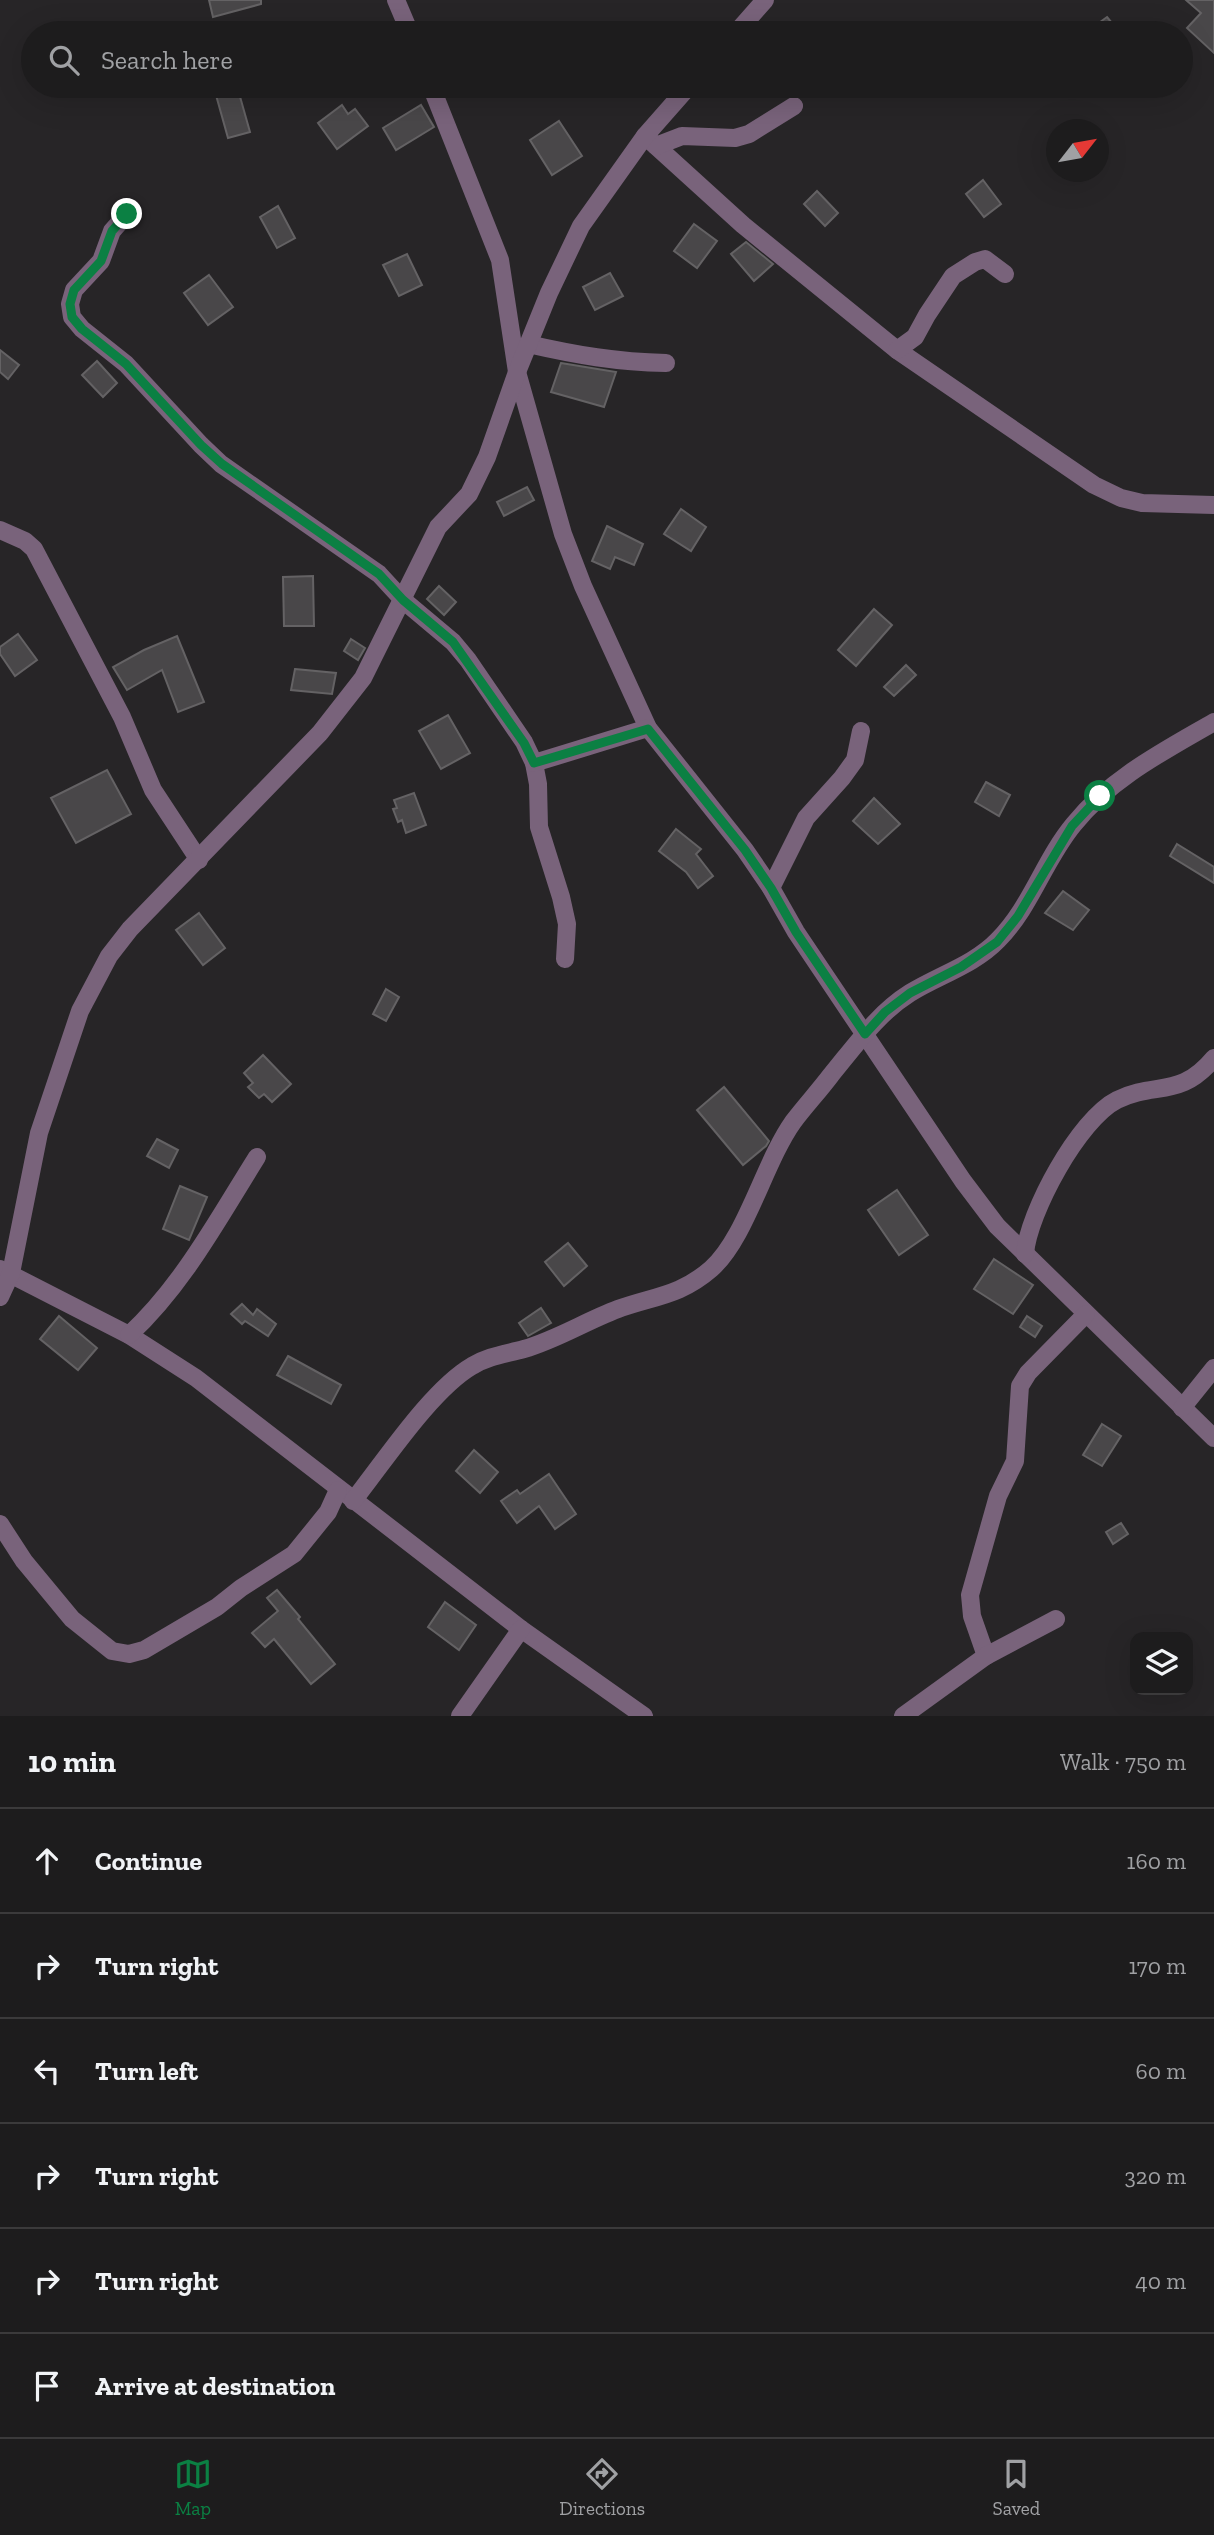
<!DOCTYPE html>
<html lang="en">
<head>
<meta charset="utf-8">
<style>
	:root { --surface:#1d1c1d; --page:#2a292a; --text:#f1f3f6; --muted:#a0a1a4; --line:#3b3a3b; --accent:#0b8043 }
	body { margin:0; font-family:"Zilla Slab",serif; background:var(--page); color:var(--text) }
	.controls { position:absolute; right:21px; bottom:21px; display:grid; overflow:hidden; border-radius:14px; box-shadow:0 7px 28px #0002 }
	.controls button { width:63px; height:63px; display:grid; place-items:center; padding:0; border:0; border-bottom:2px solid var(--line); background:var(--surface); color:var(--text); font:35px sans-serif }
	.compass { position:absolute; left:1046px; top:119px; width:63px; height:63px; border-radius:50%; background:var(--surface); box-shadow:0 7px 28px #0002; rotate:59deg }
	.stop { position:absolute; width:21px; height:21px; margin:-16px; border:5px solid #0b8043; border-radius:50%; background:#fff }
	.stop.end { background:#0b8043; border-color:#fff; box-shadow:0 2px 7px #0008 }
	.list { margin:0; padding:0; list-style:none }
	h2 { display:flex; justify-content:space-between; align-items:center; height:91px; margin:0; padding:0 28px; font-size:30px }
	h2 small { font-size:23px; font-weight:400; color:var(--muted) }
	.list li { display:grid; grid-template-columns:46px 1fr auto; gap:21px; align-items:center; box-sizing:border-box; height:105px; padding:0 28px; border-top:2px solid var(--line) }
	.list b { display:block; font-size:26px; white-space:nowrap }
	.list em { font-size:23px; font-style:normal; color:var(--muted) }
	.icon { flex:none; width:38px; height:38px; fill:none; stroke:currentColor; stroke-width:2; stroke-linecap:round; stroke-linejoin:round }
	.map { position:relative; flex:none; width:1214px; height:1716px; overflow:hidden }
	.search { position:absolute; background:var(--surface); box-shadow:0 7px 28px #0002; left:21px; right:21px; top:21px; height:77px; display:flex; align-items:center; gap:18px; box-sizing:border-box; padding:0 24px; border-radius:38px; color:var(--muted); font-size:26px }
	.sheet { height:721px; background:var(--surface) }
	nav { display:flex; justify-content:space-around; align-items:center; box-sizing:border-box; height:98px; border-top:2px solid var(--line); background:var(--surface); font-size:19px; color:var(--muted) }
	nav a { display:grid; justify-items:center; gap:4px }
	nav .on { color:var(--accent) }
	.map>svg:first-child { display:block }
	.building { fill:#494749; stroke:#646264; stroke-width:2 }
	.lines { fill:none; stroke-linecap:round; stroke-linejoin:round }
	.minor { stroke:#79637b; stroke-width:18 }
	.route { stroke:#0b8043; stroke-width:9 }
</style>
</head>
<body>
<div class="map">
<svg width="1214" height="1716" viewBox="0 0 1214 1716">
	<rect width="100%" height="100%" fill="#272527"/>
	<g class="building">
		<polygon points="209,0 261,0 261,4 213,17"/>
		<polygon points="1186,0 1214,0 1214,53 1187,28 1201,13"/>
		<polygon points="1107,17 1120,33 1085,33"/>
		<polygon points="222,86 237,86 250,132 228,138 214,88"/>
		<polygon points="342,105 348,114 355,109 368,126 337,149 318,123"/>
		<polygon points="421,105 434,127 396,150 383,128"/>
		<polygon points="559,121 582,156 552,175 530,140"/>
		<polygon points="983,180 1001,204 984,217 966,194"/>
		<polygon points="817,191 838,213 825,226 804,204"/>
		<polygon points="278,206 295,238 277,248 260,217"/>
		<polygon points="694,224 717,241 697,268 674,251"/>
		<polygon points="746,242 773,264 754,281 731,254"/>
		<polygon points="407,254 422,285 399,296 383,265"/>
		<polygon points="610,273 623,296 595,310 583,287"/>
		<polygon points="209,275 233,307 208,325 184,293"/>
		<polygon points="0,350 19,365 8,379 0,372"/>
		<polygon points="97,361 117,383 103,397 82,375"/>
		<polygon points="561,363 616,372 604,407 551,392"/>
		<polygon points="527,487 534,500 504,516 497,502"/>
		<polygon points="681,509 706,527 691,551 664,534"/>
		<polygon points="607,526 643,544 634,565 615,557 610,569 592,561"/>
		<polygon points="313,576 314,626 284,626 283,577"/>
		<polygon points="439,586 456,602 444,615 427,599"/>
		<polygon points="874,609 892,625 856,666 838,650"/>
		<polygon points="18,634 37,660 15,676 0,654 0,647"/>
		<polygon points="177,636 204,702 178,712 162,670 127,690 113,667 144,650"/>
		<polygon points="351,639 365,648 358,660 344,651"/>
		<polygon points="906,665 916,675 894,696 884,687"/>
		<polygon points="295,669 336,673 332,694 291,690"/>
		<polygon points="448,715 470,753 441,769 419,731"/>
		<polygon points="107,770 131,814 76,843 51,798"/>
		<polygon points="986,782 1010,795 999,816 975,802"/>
		<polygon points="414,793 426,825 406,833 402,820 398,822 393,809 397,808 394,800"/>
		<polygon points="874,798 900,824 878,844 853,821"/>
		<polygon points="676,829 701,849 696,854 713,876 698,888 686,872 659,851"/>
		<polygon points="1177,844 1214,867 1214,883 1170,856"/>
		<polygon points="1063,891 1089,910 1073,930 1045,913"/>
		<polygon points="199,913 225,948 203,965 176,930"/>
		<polygon points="386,989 399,997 386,1021 373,1014"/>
		<polygon points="263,1055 291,1084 272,1102 264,1094 259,1098 248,1087 253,1083 244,1073"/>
		<polygon points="724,1087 769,1141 766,1146 743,1165 697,1110"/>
		<polygon points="157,1139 178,1150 169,1168 147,1156"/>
		<polygon points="180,1186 207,1197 189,1240 163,1229"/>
		<polygon points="897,1190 928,1235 899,1255 868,1210"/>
		<polygon points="568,1243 587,1266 564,1286 545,1262"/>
		<polygon points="994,1259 1033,1285 1013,1314 974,1289"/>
		<polygon points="242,1304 253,1315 257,1309 276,1324 268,1336 245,1321 242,1324 231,1314"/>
		<polygon points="541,1308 551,1323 528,1336 519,1323"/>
		<polygon points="59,1316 97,1348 78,1370 40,1339"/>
		<polygon points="1027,1316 1042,1326 1035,1337 1020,1327"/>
		<polygon points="288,1356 341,1385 331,1404 277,1375"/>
		<polygon points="1102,1424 1121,1436 1102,1466 1083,1455"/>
		<polygon points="474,1450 498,1472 480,1493 456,1471"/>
		<polygon points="549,1474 576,1514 555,1529 539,1506 517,1523 501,1501 517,1490 520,1494"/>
		<polygon points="1121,1523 1128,1534 1113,1544 1106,1532"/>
		<polygon points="277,1590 300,1617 298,1619 335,1664 311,1684 274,1639 265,1647 252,1633 278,1611 267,1598"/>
		<polygon points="445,1602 476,1625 459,1650 428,1627"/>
	</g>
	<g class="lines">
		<g class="minor">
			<polyline points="396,0 410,33"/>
			<polyline points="736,33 765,0"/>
			<polyline points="431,86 500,260 517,372 563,534 583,586 648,728 745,850 771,888 796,932 963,1181 997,1226 1214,1438"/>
			<polyline points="645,136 743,225 897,350 1094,485 1121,498 1142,503 1214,505"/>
			<polyline points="656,146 682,136 735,138 749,134 794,106"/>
			<polyline points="127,214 112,231 101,261 74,290 70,304 72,317 82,329 126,364 201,445 221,464 379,574 403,600 453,642 468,660 524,742 534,763 538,784 539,827 561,897 567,924 565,959"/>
			<path d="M528 344C576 355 617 362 666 363"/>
			<polyline points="897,350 915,337 927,315 953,276 975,262 985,259 1005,274"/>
			<polyline points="0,530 25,541 34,549 122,717 153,790 199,860"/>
			<polyline points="534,763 648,728"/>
			<polyline points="771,888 806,818 842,778 855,760 861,731"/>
			<path d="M1025 1254C1028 1213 1079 1119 1117 1100 1156 1081 1180 1099 1214 1058"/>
			<polyline points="0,1269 129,1335 196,1378 521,1629 644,1716"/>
			<polyline points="0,1297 11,1273 39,1133 80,1011 109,956 130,929 320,733 363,678 438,527 469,494 487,457 517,372 549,293 581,226 645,136 689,86"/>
			<path d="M129 1335C183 1285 218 1219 257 1157"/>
			<polyline points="1182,1408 1214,1368"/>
			<path d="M353 1501C384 1462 431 1390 472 1366 488 1356 506 1354 524 1349 556 1340 586 1321 618 1309 654 1296 680 1296 711 1269 746 1238 764 1163 793 1122 805 1106 819 1091 831 1075 855 1046 878 1013 910 993 939 975 974 965 998 940 1031 907 1044 860 1074 824 1111 778 1164 751 1214 722"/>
			<polyline points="0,1524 24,1561 72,1619 112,1651 129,1654 144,1650 217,1607 241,1588 294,1554 328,1512 338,1490"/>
			<polyline points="986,1656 972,1616 970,1595 998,1496 1015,1461 1020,1386 1028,1373 1086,1314"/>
			<polyline points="460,1716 521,1629"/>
			<polyline points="903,1716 986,1656 1056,1619"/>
		</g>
	</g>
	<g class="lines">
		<polyline class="route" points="127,214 112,231 101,261 74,290 70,304 72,317 82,329 126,364 201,445 222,464 379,574 403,600 453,642 524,743 534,763 648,729 745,850 771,888 796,932 865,1034 885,1012 910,993 961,967 997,942 1018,916 1072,826 1100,796"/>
	</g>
</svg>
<div class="controls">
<button><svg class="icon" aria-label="layers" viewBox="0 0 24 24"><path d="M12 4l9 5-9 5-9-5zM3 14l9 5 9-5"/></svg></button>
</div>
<svg class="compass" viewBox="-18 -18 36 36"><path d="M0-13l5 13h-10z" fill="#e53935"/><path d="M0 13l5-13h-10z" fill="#a0a1a4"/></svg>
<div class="stop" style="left:1100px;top:796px"></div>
<div class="stop end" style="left:127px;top:214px"></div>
<div class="search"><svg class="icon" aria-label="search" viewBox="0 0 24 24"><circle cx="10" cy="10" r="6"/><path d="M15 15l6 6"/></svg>Search here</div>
</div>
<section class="sheet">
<h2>10 min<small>Walk · 750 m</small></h2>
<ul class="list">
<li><svg class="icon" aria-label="ahead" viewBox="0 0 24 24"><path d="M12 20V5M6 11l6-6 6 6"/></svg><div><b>Continue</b></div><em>160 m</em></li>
<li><svg class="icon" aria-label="right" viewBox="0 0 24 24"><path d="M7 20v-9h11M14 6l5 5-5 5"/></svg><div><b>Turn right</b></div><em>170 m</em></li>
<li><svg class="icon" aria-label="left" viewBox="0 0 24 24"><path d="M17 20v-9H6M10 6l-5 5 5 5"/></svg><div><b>Turn left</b></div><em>60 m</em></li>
<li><svg class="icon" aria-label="right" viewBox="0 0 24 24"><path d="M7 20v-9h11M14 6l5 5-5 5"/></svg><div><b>Turn right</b></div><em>320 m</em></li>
<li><svg class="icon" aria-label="right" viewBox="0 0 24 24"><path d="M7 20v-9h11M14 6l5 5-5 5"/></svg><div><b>Turn right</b></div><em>40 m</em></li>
<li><svg class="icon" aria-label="arrive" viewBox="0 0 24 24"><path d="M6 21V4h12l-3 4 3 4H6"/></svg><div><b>Arrive at destination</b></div></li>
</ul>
</section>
<nav>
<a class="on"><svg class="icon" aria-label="map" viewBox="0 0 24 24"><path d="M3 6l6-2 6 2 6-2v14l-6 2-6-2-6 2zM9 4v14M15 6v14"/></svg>Map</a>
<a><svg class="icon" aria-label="directions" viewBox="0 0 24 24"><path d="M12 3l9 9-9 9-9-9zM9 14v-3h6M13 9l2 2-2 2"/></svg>Directions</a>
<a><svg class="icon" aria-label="saved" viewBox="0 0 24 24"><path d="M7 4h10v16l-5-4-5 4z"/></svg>Saved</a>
</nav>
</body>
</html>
